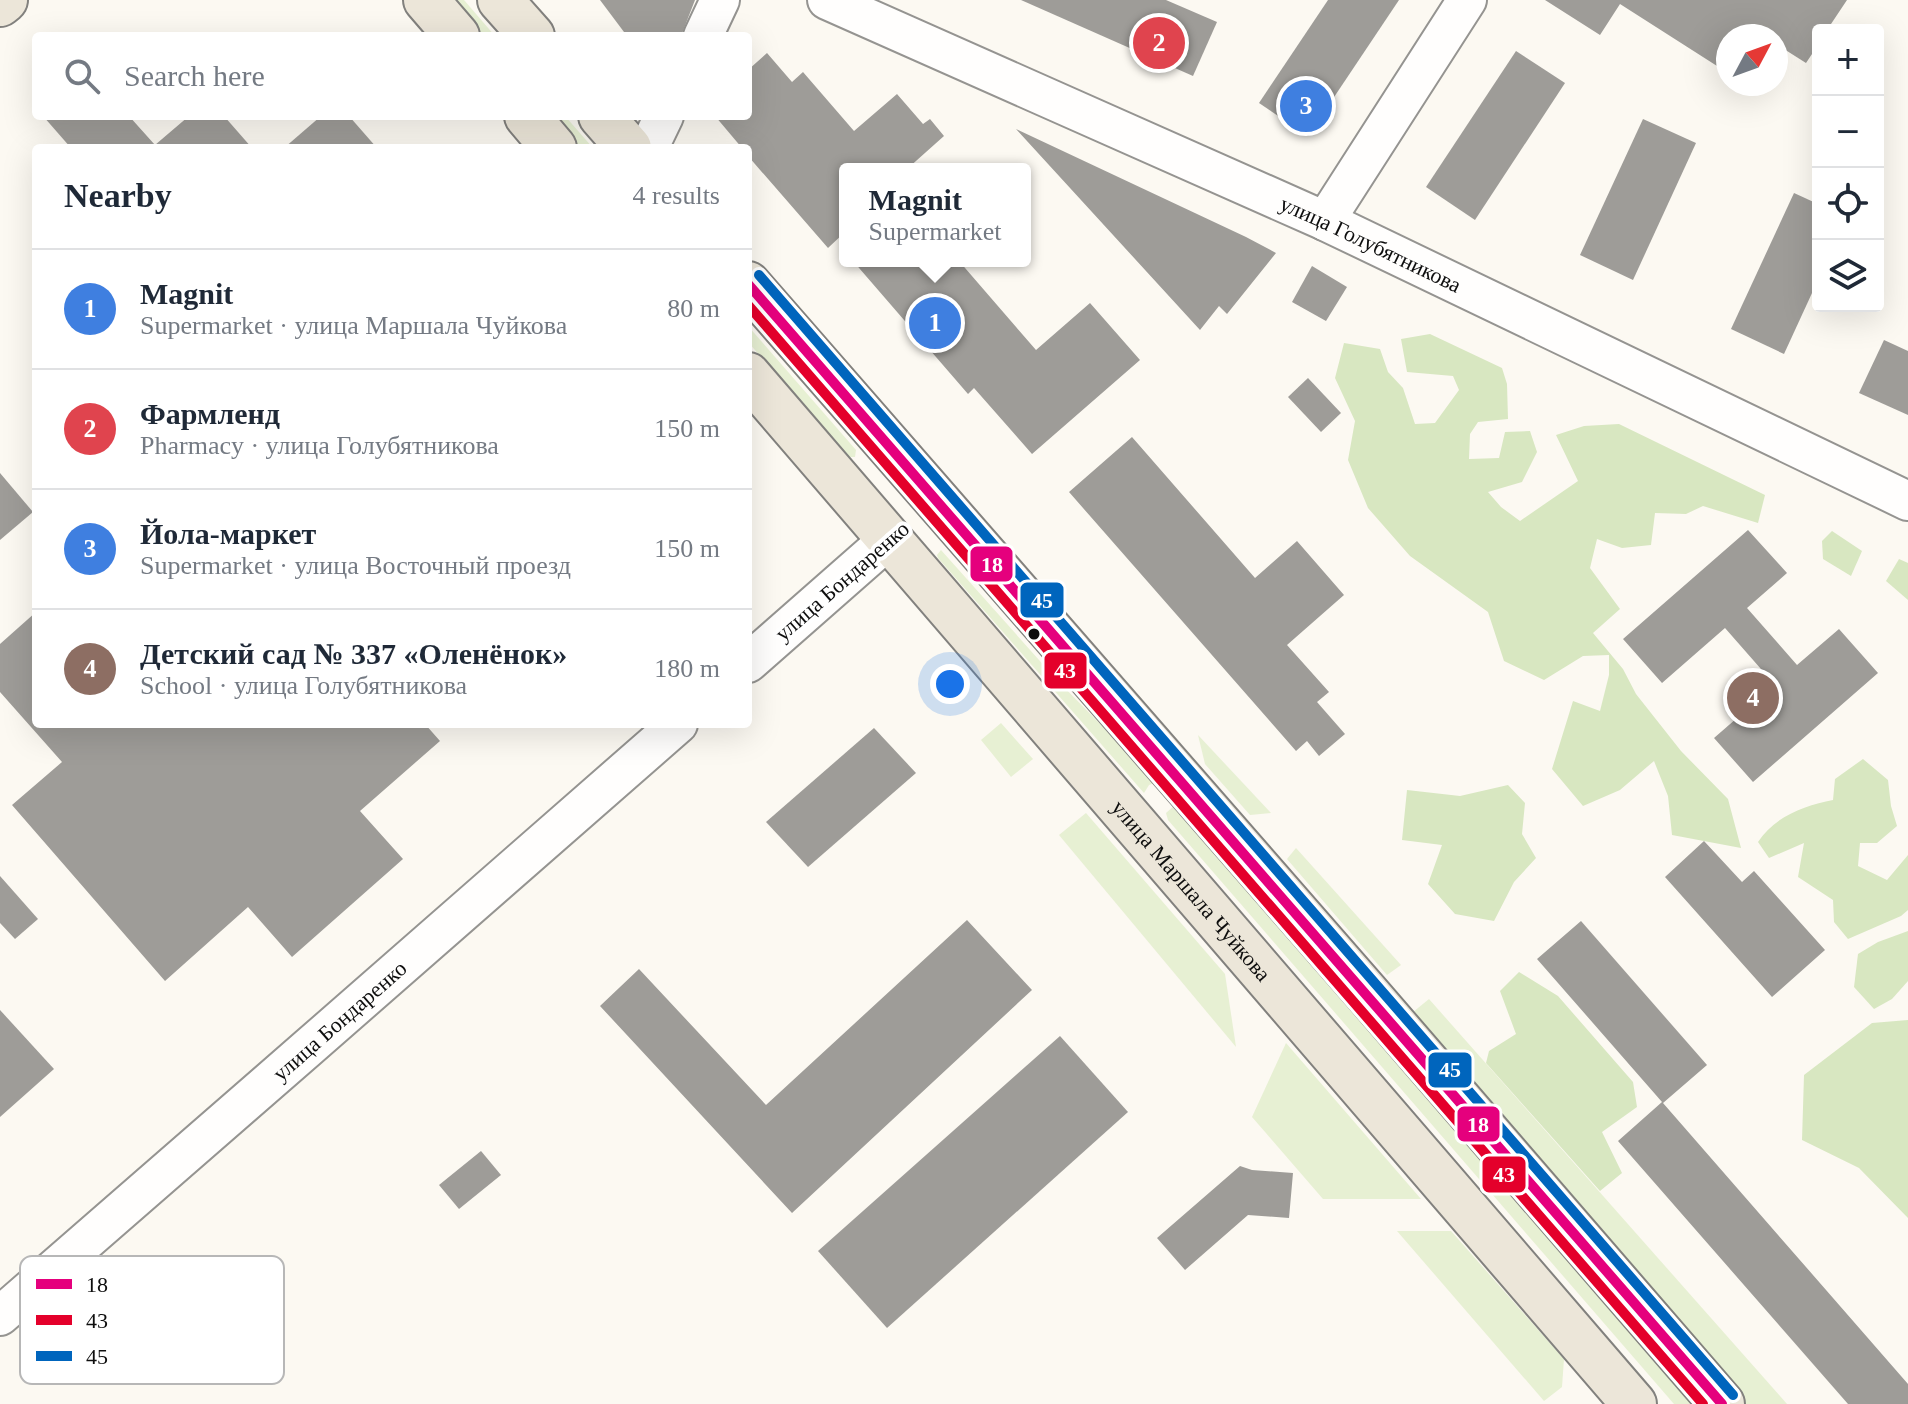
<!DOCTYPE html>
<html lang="en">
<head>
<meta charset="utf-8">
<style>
	:root { --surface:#fff; --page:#f2f2f3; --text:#1f2937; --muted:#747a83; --line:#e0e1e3; --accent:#61605e }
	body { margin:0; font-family:"Times New Roman",serif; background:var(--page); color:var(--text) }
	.controls { position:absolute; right:24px; top:24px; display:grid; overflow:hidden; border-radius:8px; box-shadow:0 8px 32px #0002 }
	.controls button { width:72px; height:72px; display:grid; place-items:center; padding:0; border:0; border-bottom:2px solid var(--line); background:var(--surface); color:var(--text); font:40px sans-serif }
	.compass { position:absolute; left:1716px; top:24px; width:72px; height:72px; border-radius:50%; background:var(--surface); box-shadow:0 8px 32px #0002; rotate:49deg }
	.you { position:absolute; left:950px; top:684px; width:28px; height:28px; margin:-20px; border:6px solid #fff; border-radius:50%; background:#1a73e8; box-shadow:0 0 0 12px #1a73e833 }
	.badge { display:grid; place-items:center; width:52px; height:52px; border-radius:50%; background:var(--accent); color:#fff; font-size:26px; font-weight:700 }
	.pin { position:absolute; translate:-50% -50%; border:4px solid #fff; box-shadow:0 2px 8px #0006 }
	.popup { position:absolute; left:839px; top:163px; width:192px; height:104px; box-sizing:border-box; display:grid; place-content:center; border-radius:8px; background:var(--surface); filter:drop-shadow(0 2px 6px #0005); font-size:26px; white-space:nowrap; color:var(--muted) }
	.popup b { font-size:30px; color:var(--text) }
	.popup::after { content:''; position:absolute; left:50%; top:100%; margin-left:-16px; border:16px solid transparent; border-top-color:var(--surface) }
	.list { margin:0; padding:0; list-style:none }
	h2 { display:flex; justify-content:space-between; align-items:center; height:104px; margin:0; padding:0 32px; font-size:34px }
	h2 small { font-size:26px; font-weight:400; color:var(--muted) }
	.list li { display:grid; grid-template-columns:52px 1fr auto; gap:24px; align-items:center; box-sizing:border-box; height:120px; padding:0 32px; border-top:2px solid var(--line) }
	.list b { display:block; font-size:30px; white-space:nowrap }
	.list p { margin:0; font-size:26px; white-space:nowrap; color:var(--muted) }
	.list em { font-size:26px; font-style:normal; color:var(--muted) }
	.icon { flex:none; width:44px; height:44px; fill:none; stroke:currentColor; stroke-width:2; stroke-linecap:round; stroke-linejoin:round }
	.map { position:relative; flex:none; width:1908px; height:1404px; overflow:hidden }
	.search { position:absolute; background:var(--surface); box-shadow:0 8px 32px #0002; left:32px; top:32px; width:720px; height:88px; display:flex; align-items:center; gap:20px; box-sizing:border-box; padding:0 28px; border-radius:8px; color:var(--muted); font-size:30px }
	.panel { position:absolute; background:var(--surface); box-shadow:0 8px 32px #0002; left:32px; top:144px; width:720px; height:584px; border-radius:8px }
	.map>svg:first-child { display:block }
	.green { fill:#e7f0d3 }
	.forest { fill:#d8e7c1 }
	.building { fill:#9e9c98 }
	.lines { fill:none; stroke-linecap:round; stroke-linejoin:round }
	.minor-casing { stroke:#959491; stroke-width:42 }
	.major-casing { stroke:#82817e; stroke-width:48 }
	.minor { stroke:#fffefd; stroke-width:38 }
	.major { stroke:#ece6d9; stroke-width:44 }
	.bus-1-casing { stroke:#fff; stroke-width:16 }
	.bus-2-casing { stroke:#fff; stroke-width:16 }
	.bus-3-casing { stroke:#fff; stroke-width:16 }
	.bus-1 { stroke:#e5007d; stroke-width:10 }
	.bus-2 { stroke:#e4002b; stroke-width:10 }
	.bus-3 { stroke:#0065bd; stroke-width:10 }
	.bus-dot { fill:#0e0e0e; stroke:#fff; stroke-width:3 }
	.labels { text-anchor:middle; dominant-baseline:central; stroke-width:8; stroke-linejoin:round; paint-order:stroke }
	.street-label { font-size:22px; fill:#0e0e0e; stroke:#fff }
	.key { fill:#fff; stroke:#b7b7b7; stroke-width:2 }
	.key-label { font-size:22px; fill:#0e0e0e }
	.line-badge { stroke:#fff; stroke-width:3 }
	.badge-label { font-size:22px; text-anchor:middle; font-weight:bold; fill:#fff }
</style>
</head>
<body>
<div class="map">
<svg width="1908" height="1404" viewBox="0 0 1908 1404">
	<rect width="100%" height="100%" fill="#fcf9f2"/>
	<g class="green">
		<polygon points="451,0 464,0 495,36 483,36"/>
		<polygon points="552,116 565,116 593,148 580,148"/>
		<polygon points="748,326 856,450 855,457 848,457 748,342"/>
		<polygon points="941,550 1056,679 1157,782 1149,785 1144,793 938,558 937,555"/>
		<polygon points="1001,723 1033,759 1011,777 981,740"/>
		<polygon points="1198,735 1271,813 1250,815 1205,764"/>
		<polygon points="1175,805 1698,1404 1674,1404 1168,820 1166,813"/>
		<polygon points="1086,813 1225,974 1236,1047 1059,835"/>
		<polygon points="1296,848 1401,965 1387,975 1287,859"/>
		<polygon points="1429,999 1787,1404 1743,1404 1407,1017"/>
		<polygon points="1286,1043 1421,1199 1323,1199 1252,1117"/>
		<polygon points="1397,1231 1451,1231 1564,1359 1562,1387 1544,1401"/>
	</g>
	<g class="forest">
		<polygon points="1430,334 1502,368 1507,384 1508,419 1478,422 1470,434 1469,459 1499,458 1505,432 1530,431 1537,452 1522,482 1488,492 1501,507 1520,521 1578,481 1556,435 1584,426 1619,424 1765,495 1758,523 1703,506 1686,514 1655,513 1651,545 1622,548 1597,539 1590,568 1620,609 1593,633 1623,669 1636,694 1681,751 1728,799 1741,848 1672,835 1668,796 1654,761 1620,790 1583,806 1552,769 1573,701 1600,711 1609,675 1609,655 1583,656 1544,680 1504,661 1488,612 1410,556 1368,508 1348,460 1355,421 1335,378 1344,343 1380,349 1388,372 1403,388 1415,424 1435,423 1459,390 1453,376 1407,372 1401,339"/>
		<polygon points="1832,531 1862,551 1851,576 1823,559 1822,541"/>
		<polygon points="1899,559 1908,563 1908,600 1886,581"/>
		<path d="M1863 759 1888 780 1891 806 1897 826 1877 843H1860L1858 866 1887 880 1908 855V910L1901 916 1848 939 1834 922 1833 900 1798 877 1804 843 1769 858 1758 842C1774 817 1805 805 1833 800L1835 779Z"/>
		<polygon points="1508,785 1525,803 1522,834 1536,858 1514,882 1494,921 1455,914 1428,884 1442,845 1402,840 1407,790 1460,796"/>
		<polygon points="1908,931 1908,981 1892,999 1874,1009 1854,987 1858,954 1878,942"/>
		<polygon points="1519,972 1558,996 1633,1082 1637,1107 1602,1132 1622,1173 1600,1191 1486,1063 1489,1051 1516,1034 1500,991"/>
		<polygon points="1908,1020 1908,1218 1859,1168 1802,1140 1804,1075 1872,1023"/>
	</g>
	<g class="building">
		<polygon points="600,0 695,0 681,36 627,36"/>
		<polygon points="1021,0 1166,0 1217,22 1193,76"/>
		<polygon points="1328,0 1399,0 1308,136 1259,103"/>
		<polygon points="1545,0 1847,0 1827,30 1818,30 1818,45 1806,63 1776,44 1776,36 1728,36 1728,73 1620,4 1600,35"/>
		<polygon points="1516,51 1565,83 1475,220 1426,187"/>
		<polygon points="767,53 792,82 803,72 854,131 897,94 923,124 930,119 944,136 907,169 845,169 845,232 828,248 748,156 748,148 742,148 715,116 748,116 748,70"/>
		<polygon points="43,116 129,116 155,145 189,116 224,116 252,148 71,148"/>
		<polygon points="321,116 349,116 377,148 284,148"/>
		<polygon points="1643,119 1696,143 1633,280 1580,255"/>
		<polygon points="1016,129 1246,237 1276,253 1227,314 1219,306 1200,330"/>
		<polygon points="1794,193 1818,204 1818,280 1784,354 1731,329"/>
		<polygon points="853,261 959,261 1036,350 1090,303 1140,360 1032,454 974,388 968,394"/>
		<polygon points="1312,266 1347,287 1326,321 1292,302"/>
		<polygon points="1884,340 1908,351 1908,415 1859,393"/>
		<polygon points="1308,378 1341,413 1321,432 1288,397"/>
		<polygon points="1132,437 1255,578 1297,541 1344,595 1287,645 1329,692 1317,702 1345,734 1319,756 1307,741 1296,751 1069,492"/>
		<polygon points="0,473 33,512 0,540"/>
		<polygon points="1748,530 1787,573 1747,608 1797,665 1839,629 1878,673 1753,782 1714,738 1775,685 1725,628 1662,683 1623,639"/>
		<polygon points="36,612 36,724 425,724 440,741 360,811 403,859 292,957 248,907 165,981 12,805 62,762 0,692 0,644"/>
		<polygon points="874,728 916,773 808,867 766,822"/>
		<polygon points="1704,841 1742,882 1754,871 1825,950 1772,997 1665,877"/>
		<polygon points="0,876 38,919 15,939 0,923"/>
		<polygon points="967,920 1032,990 792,1213 600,1006 639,969 766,1105"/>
		<polygon points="1581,921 1707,1065 1663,1103 1908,1384 1908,1404 1848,1404 1618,1141 1662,1102 1537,959"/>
		<polygon points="0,1010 54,1069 0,1117"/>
		<polygon points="1060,1036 1128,1112 887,1328 818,1251"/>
		<polygon points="481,1151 501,1175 459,1209 439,1185"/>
		<polygon points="1240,1166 1252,1170 1293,1173 1289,1218 1248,1215 1185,1270 1157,1238"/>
	</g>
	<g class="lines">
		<defs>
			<g id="minor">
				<path id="s1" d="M827 0 1325 221 1908 501"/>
				<polyline points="703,36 720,0"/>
				<polyline points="645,148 651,143 664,116"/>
				<polyline points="1325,221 1467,0"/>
				<polyline points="748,663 888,540"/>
				<path id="s2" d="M0 1316C227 1120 452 921 678 724"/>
			</g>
			<g id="major">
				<polyline points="426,0 457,36"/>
				<polyline points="500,0 532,36"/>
				<polyline points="0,4 5,0"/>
				<polyline points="527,116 554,148"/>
				<polyline points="601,116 629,148"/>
				<polyline points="748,284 1366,992 1722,1404"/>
				<path id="s3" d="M748 375 1634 1404"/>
			</g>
		</defs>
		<use href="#minor" class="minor-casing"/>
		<use href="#major" class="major-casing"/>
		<use href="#minor" class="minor"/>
		<use href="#major" class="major"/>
		<defs>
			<polyline id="bus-1" points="748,284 1722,1404"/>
			<polyline id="bus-2" points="748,305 1703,1404"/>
			<polyline id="bus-3" points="759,275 1733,1395"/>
		</defs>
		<use href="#bus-1" class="bus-1-casing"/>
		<use href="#bus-2" class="bus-2-casing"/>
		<use href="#bus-3" class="bus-3-casing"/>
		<use href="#bus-1" class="bus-1"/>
		<use href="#bus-2" class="bus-2"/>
		<use href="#bus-3" class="bus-3"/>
	</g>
	<circle class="bus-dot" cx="1034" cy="634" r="7"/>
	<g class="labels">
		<g class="street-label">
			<text stroke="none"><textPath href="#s1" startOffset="596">улица Голубятникова</textPath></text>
			<text transform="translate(842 581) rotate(-41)">улица Бондаренко</text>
			<text stroke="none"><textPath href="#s3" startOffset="680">улица Маршала Чуйкова</textPath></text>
			<text stroke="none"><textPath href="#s2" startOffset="450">улица Бондаренко</textPath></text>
		</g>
	</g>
	<rect x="20" y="1256" width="264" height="128" rx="12" class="key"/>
	<rect x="36" y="1279" width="36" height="10" fill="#e5007d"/>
	<rect x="36" y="1315" width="36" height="10" fill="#e4002b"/>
	<rect x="36" y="1351" width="36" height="10" fill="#0065bd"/>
	<g class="key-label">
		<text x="86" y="1292">18</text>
		<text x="86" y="1328">43</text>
		<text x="86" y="1364">45</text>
	</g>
	<g class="line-badge">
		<rect x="969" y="545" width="45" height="38" rx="8" fill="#e5007d"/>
		<rect x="1019" y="581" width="46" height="38" rx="8" fill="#0065bd"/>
		<rect x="1043" y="651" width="45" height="39" rx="8" fill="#e4002b"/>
		<rect x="1427" y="1051" width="46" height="38" rx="8" fill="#0065bd"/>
		<rect x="1456" y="1105" width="45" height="38" rx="8" fill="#e5007d"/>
		<rect x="1481" y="1155" width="46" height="39" rx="8" fill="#e4002b"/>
	</g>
	<g class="badge-label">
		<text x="992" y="572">18</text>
		<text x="1042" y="608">45</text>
		<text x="1065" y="678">43</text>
		<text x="1450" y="1077">45</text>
		<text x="1478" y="1132">18</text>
		<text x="1504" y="1182">43</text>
	</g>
</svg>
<div class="controls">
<button>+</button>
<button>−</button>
<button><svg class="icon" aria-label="locate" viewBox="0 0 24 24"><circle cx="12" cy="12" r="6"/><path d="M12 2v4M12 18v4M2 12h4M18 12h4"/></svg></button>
<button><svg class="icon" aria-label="layers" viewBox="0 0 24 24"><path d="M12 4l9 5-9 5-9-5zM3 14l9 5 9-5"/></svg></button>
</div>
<svg class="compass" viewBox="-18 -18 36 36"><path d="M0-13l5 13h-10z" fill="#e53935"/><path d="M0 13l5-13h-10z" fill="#747a83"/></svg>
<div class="you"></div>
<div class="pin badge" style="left:935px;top:323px;background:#3f7fe0">1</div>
<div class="popup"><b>Magnit</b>Supermarket</div>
<div class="pin badge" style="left:1159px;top:43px;background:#e0444e">2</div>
<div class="pin badge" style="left:1306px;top:106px;background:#3f7fe0">3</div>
<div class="pin badge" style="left:1753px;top:698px;background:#8d6e63">4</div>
<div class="search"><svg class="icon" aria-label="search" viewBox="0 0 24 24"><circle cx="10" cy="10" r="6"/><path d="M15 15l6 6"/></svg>Search here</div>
<section class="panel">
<h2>Nearby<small>4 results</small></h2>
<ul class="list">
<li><span class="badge" style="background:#3f7fe0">1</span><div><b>Magnit</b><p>Supermarket · улица Маршала Чуйкова</p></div><em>80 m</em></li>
<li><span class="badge" style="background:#e0444e">2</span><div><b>Фармленд</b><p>Pharmacy · улица Голубятникова</p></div><em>150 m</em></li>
<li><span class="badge" style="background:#3f7fe0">3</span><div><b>Йола-маркет</b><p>Supermarket · улица Восточный проезд</p></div><em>150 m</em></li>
<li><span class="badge" style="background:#8d6e63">4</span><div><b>Детский сад № 337 «Оленёнок»</b><p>School · улица Голубятникова</p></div><em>180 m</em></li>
</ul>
</section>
</div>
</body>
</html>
